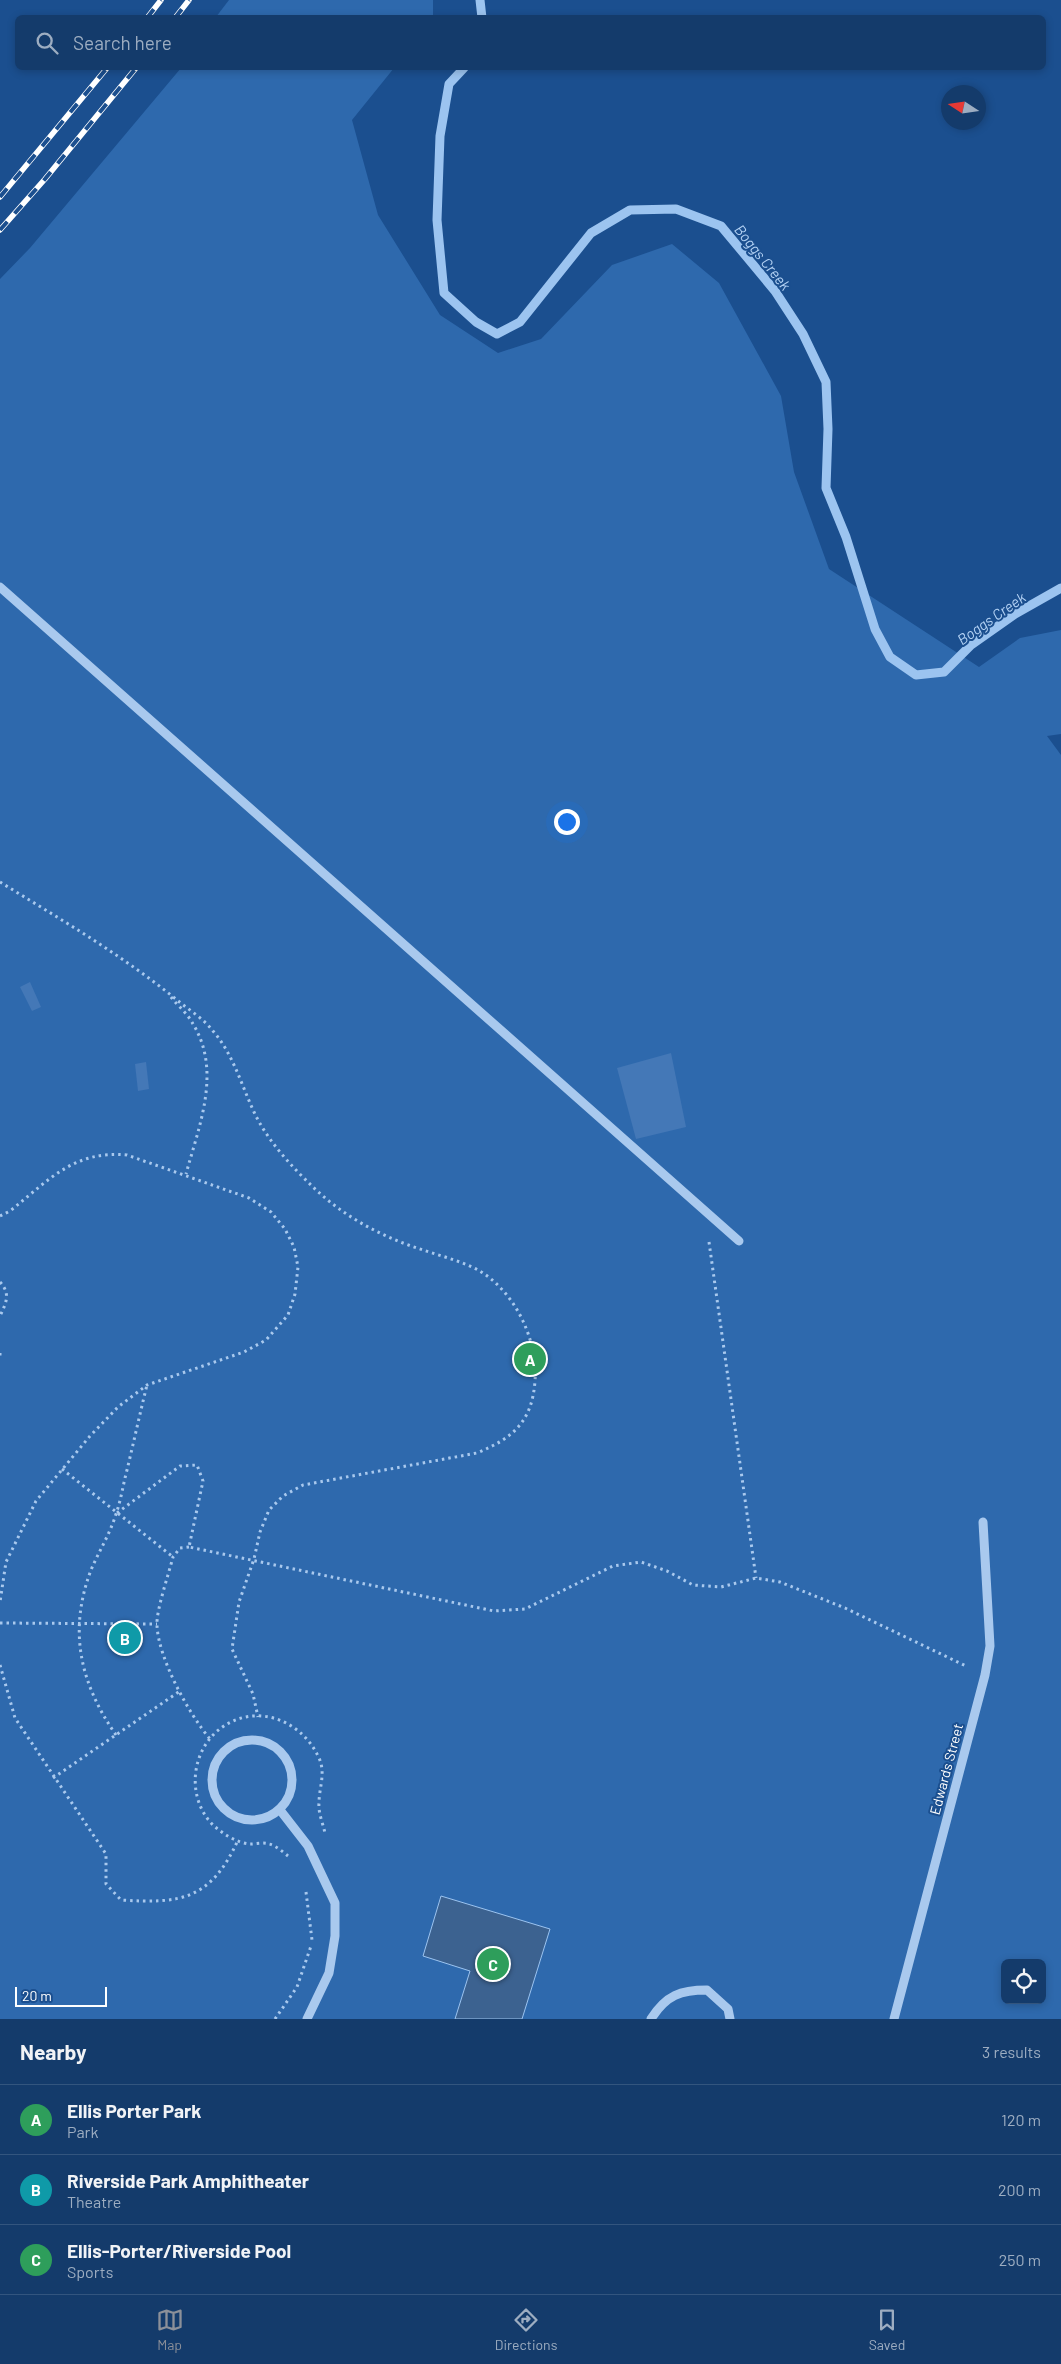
<!DOCTYPE html>
<html lang="en">
<head>
<meta charset="utf-8">
<style>
	:root { --surface:#143b6b; --page:#1d4271; --text:#f1f3f6; --muted:#9dadc1; --line:#33557e; --accent:#8c9099 }
	body { margin:0; font-family:Barlow,sans-serif; background:var(--page); color:var(--text) }
	.controls { position:absolute; right:15px; bottom:15px; display:grid; overflow:hidden; border-radius:8px; box-shadow:0 2px 8px #0003 }
	.controls button { width:45px; height:45px; display:grid; place-items:center; padding:0; border:0; border-bottom:1px solid var(--line); background:var(--surface); color:var(--text); font:25px sans-serif }
	.compass { position:absolute; left:941px; top:85px; width:45px; height:45px; border-radius:50%; background:var(--surface); box-shadow:0 2px 8px #0003; rotate:282deg }
	.scale { position:absolute; left:15px; bottom:12px; width:92px; box-sizing:border-box; padding-left:5px; border:2px solid #fff; border-top:0; font-size:14px; line-height:18px; white-space:nowrap; color:#fff; -webkit-text-stroke:4px #1b4f8f; paint-order:stroke }
	.you { position:absolute; left:566px; top:821px; width:18px; height:18px; margin:-12px; border:4px solid #fff; border-radius:50%; background:#1a73e8; box-shadow:0 0 0 8px #1a73e833 }
	.badge { display:grid; place-items:center; width:32px; height:32px; border-radius:50%; background:var(--accent); color:#fff; font-size:16px; font-weight:700 }
	.pin { position:absolute; translate:-50% -50%; border:2px solid #fff; box-shadow:0 1px 5px #0006 }
	.list { margin:0; padding:0; list-style:none }
	h2 { display:flex; justify-content:space-between; align-items:center; height:65px; margin:0; padding:0 20px; font-size:21px }
	h2 small { font-size:16px; font-weight:400; color:var(--muted) }
	.list li { display:grid; grid-template-columns:32px 1fr auto; gap:15px; align-items:center; box-sizing:border-box; height:70px; padding:0 20px; border-top:1px solid var(--line) }
	.list b { display:block; font-size:19px; white-space:nowrap }
	.list p { margin:0; font-size:16px; white-space:nowrap; color:var(--muted) }
	.list em { font-size:16px; font-style:normal; color:var(--muted) }
	.icon { flex:none; width:28px; height:28px; fill:none; stroke:currentColor; stroke-width:2; stroke-linecap:round; stroke-linejoin:round }
	.map { position:relative; flex:none; width:1061px; height:2019px; overflow:hidden }
	.search { position:absolute; background:var(--surface); box-shadow:0 2px 8px #0003; left:15px; right:15px; top:15px; height:55px; display:flex; align-items:center; gap:12px; box-sizing:border-box; padding:0 18px; border-radius:8px; color:var(--muted); font-size:19px }
	.sheet { height:275px; background:var(--surface) }
	nav { display:flex; justify-content:space-around; align-items:center; box-sizing:border-box; height:70px; border-top:1px solid var(--line); background:var(--surface); font-size:14px; color:var(--muted) }
	nav a { display:grid; justify-items:center; gap:2px }
	nav .on { color:var(--accent) }
	.map>svg:first-child { display:block }
	.green { fill:#2e69ad; fill-rule:evenodd }
	.water { fill:#3c6290; stroke:#9cc4f0 }
	.lines { fill:none; stroke-linecap:round; stroke-linejoin:round }
	.stream { stroke:#9cc4f0; stroke-width:9 }
	.building { fill:#4478b7 }
	.path { stroke:#a9c9ee; stroke-width:3; stroke-dasharray:2.5 4; stroke-linecap:butt }
	.minor { stroke:#a9c9ee; stroke-width:9 }
	.rail-casing { stroke:#fff; stroke-width:5.5 }
	.rail { stroke:#1b4f8f; stroke-width:4; stroke-dasharray:11; stroke-linecap:butt }
	.labels { text-anchor:middle; dominant-baseline:central; stroke-width:4; stroke-linejoin:round; paint-order:stroke }
	.street-label { font-size:14px; fill:#fff; stroke:#1b4f8f }
	.water-label { font-size:15px; font-style:italic; fill:#b5d3f5; stroke:#1b4f8f }
</style>
</head>
<body>
<div class="map">
<svg width="1061" height="2019" viewBox="0 0 1061 2019">
	<rect width="100%" height="100%" fill="#1b4f8f"/>
	<g class="green">
		<polygon points="229,0 433,0 433,17 216,17"/>
		<path d="M181 68H394L352 120 378 215 440 315 498 353 541 339 612 265 672 244 719 283 781 396 794 472 829 569 979 667 1020 638 1061 630V734L1047 736 1061 755V2019H0V279L30 248ZM1005 1963H1042V2000H1005Z"/>
	</g>
	<polygon class="water" points="441,1896 550,1929 522,2019 455,2019 470,1971 423,1956"/>
	<g class="lines">
		<g class="stream">
			<polyline points="480,0 482,18"/>
			<polyline points="464,68 449,84 440,136 437,220 444,293 476,322 497,334 520,322 591,233 630,210 676,209 721,226 775,291 803,334 826,382 828,429 826,488 846,537 875,629 890,657 916,675 944,672 971,645 1015,614 1061,588"/>
		</g>
	</g>
	<g class="building">
		<polygon points="30,982 41,1007 32,1011 20,987"/>
		<polygon points="671,1053 686,1127 636,1139 617,1068"/>
		<polygon points="146,1062 149,1089 138,1091 135,1064"/>
	</g>
	<g class="lines">
		<g class="path">
			<path d="M0 882C60 919 122 955 177 1000 189 1010 204 1019 213 1031 233 1054 241 1084 254 1112 267 1140 291 1166 313 1187 342 1215 378 1235 417 1248 437 1255 459 1260 478 1270 515 1291 538 1340 535 1381 532 1422 513 1438 477 1453L303 1485 283 1496 269 1510 260 1532 254 1559 239 1602 232 1649 253 1694 258 1717"/>
			<path d="M171 997C178 1006 188 1014 193 1024 222 1071 199 1126 186 1174"/>
			<path d="M0 1216 10 1211C49 1180 74 1150 127 1155L249 1198 271 1212 285 1229 294 1247 298 1267 295 1294 288 1315 266 1340 244 1352 147 1385 118 1407 90 1436 36 1501 6 1562 0 1602"/>
			<polyline points="709,1242 756,1578"/>
			<path d="M0 1282C11 1294 6 1303 0 1316"/>
			<polyline points="0,1353 0,1358"/>
			<polyline points="62,1469 173,1557"/>
			<polyline points="117,1513 180,1466 197,1465 203,1481 189,1547 494,1611 525,1609 613,1566 641,1562 667,1571 693,1585 721,1587 756,1578 780,1582 845,1608 966,1666"/>
			<path d="M189 1547 180 1548 173 1557C169 1573 156 1611 157 1625 158 1658 189 1714 210 1739"/>
			<polyline points="0,1623 157,1624"/>
			<path d="M0 1665 15 1718 106 1854V1884L121 1900C180 1904 211 1900 238 1840"/>
			<path d="M116 1735C80 1683 68 1631 91 1570 99 1551 110 1534 116 1514 121 1500 123 1485 127 1470 134 1441 140 1413 147 1385"/>
			<polyline points="53,1778 180,1691"/>
			<path d="M288 1856C283 1852 275 1845 269 1844 263 1842 256 1844 250 1844 237 1843 223 1834 213 1825 188 1800 190 1757 215 1733 251 1700 301 1718 319 1758 326 1773 319 1788 319 1803 318 1812 323 1824 325 1833"/>
			<polyline points="306,1892 312,1940"/>
			<polyline points="275,2019 297,1987 311,1946"/>
		</g>
		<g class="minor">
			<polyline points="0,587 739,1241"/>
			<circle cx="252" cy="1780" r="40"/>
			<polyline points="280,1810 308,1846 335,1903 335,1936 329,1973 307,2019"/>
			<path d="M651 2019C666 1995 681 1990 707 1990L728 2009 730 2019"/>
			<polyline points="894,2019 985,1675 990,1646 983,1522"/>
		</g>
		<defs>
			<g id="rail">
				<polyline points="147,18 161,0"/>
				<polyline points="175,18 189,0"/>
				<polyline points="0,197 107,68"/>
				<polyline points="0,230 45,179 136,68"/>
			</g>
		</defs>
		<use href="#rail" class="rail-casing"/>
		<use href="#rail" class="rail"/>
	</g>
	<g class="labels">
		<g class="street-label">
			<text transform="translate(946 1769) rotate(-75)">Edwards Street</text>
		</g>
		<g class="water-label">
			<text transform="translate(763 257) rotate(51)">Boggs Creek</text>
			<text transform="translate(991 618) rotate(-35)">Boggs Creek</text>
		</g>
	</g>
</svg>
<div class="controls">
<button><svg class="icon" aria-label="locate" viewBox="0 0 24 24"><circle cx="12" cy="12" r="6"/><path d="M12 2v4M12 18v4M2 12h4M18 12h4"/></svg></button>
</div>
<svg class="compass" viewBox="-18 -18 36 36"><path d="M0-13l5 13h-10z" fill="#e53935"/><path d="M0 13l5-13h-10z" fill="#9dadc1"/></svg>
<div class="scale">20 m</div>
<div class="you"></div>
<div class="pin badge" style="left:530px;top:1359px;background:#2e9e5b">A</div>
<div class="pin badge" style="left:125px;top:1638px;background:#0f9aa8">B</div>
<div class="pin badge" style="left:493px;top:1964px;background:#2e9e5b">C</div>
<div class="search"><svg class="icon" aria-label="search" viewBox="0 0 24 24"><circle cx="10" cy="10" r="6"/><path d="M15 15l6 6"/></svg>Search here</div>
</div>
<section class="sheet">
<h2>Nearby<small>3 results</small></h2>
<ul class="list">
<li><span class="badge" style="background:#2e9e5b">A</span><div><b>Ellis Porter Park</b><p>Park</p></div><em>120 m</em></li>
<li><span class="badge" style="background:#0f9aa8">B</span><div><b>Riverside Park Amphitheater</b><p>Theatre</p></div><em>200 m</em></li>
<li><span class="badge" style="background:#2e9e5b">C</span><div><b>Ellis-Porter/Riverside Pool</b><p>Sports</p></div><em>250 m</em></li>
</ul>
</section>
<nav>
<a class="on"><svg class="icon" aria-label="map" viewBox="0 0 24 24"><path d="M3 6l6-2 6 2 6-2v14l-6 2-6-2-6 2zM9 4v14M15 6v14"/></svg>Map</a>
<a><svg class="icon" aria-label="directions" viewBox="0 0 24 24"><path d="M12 3l9 9-9 9-9-9zM9 14v-3h6M13 9l2 2-2 2"/></svg>Directions</a>
<a><svg class="icon" aria-label="saved" viewBox="0 0 24 24"><path d="M7 4h10v16l-5-4-5 4z"/></svg>Saved</a>
</nav>
</body>
</html>
